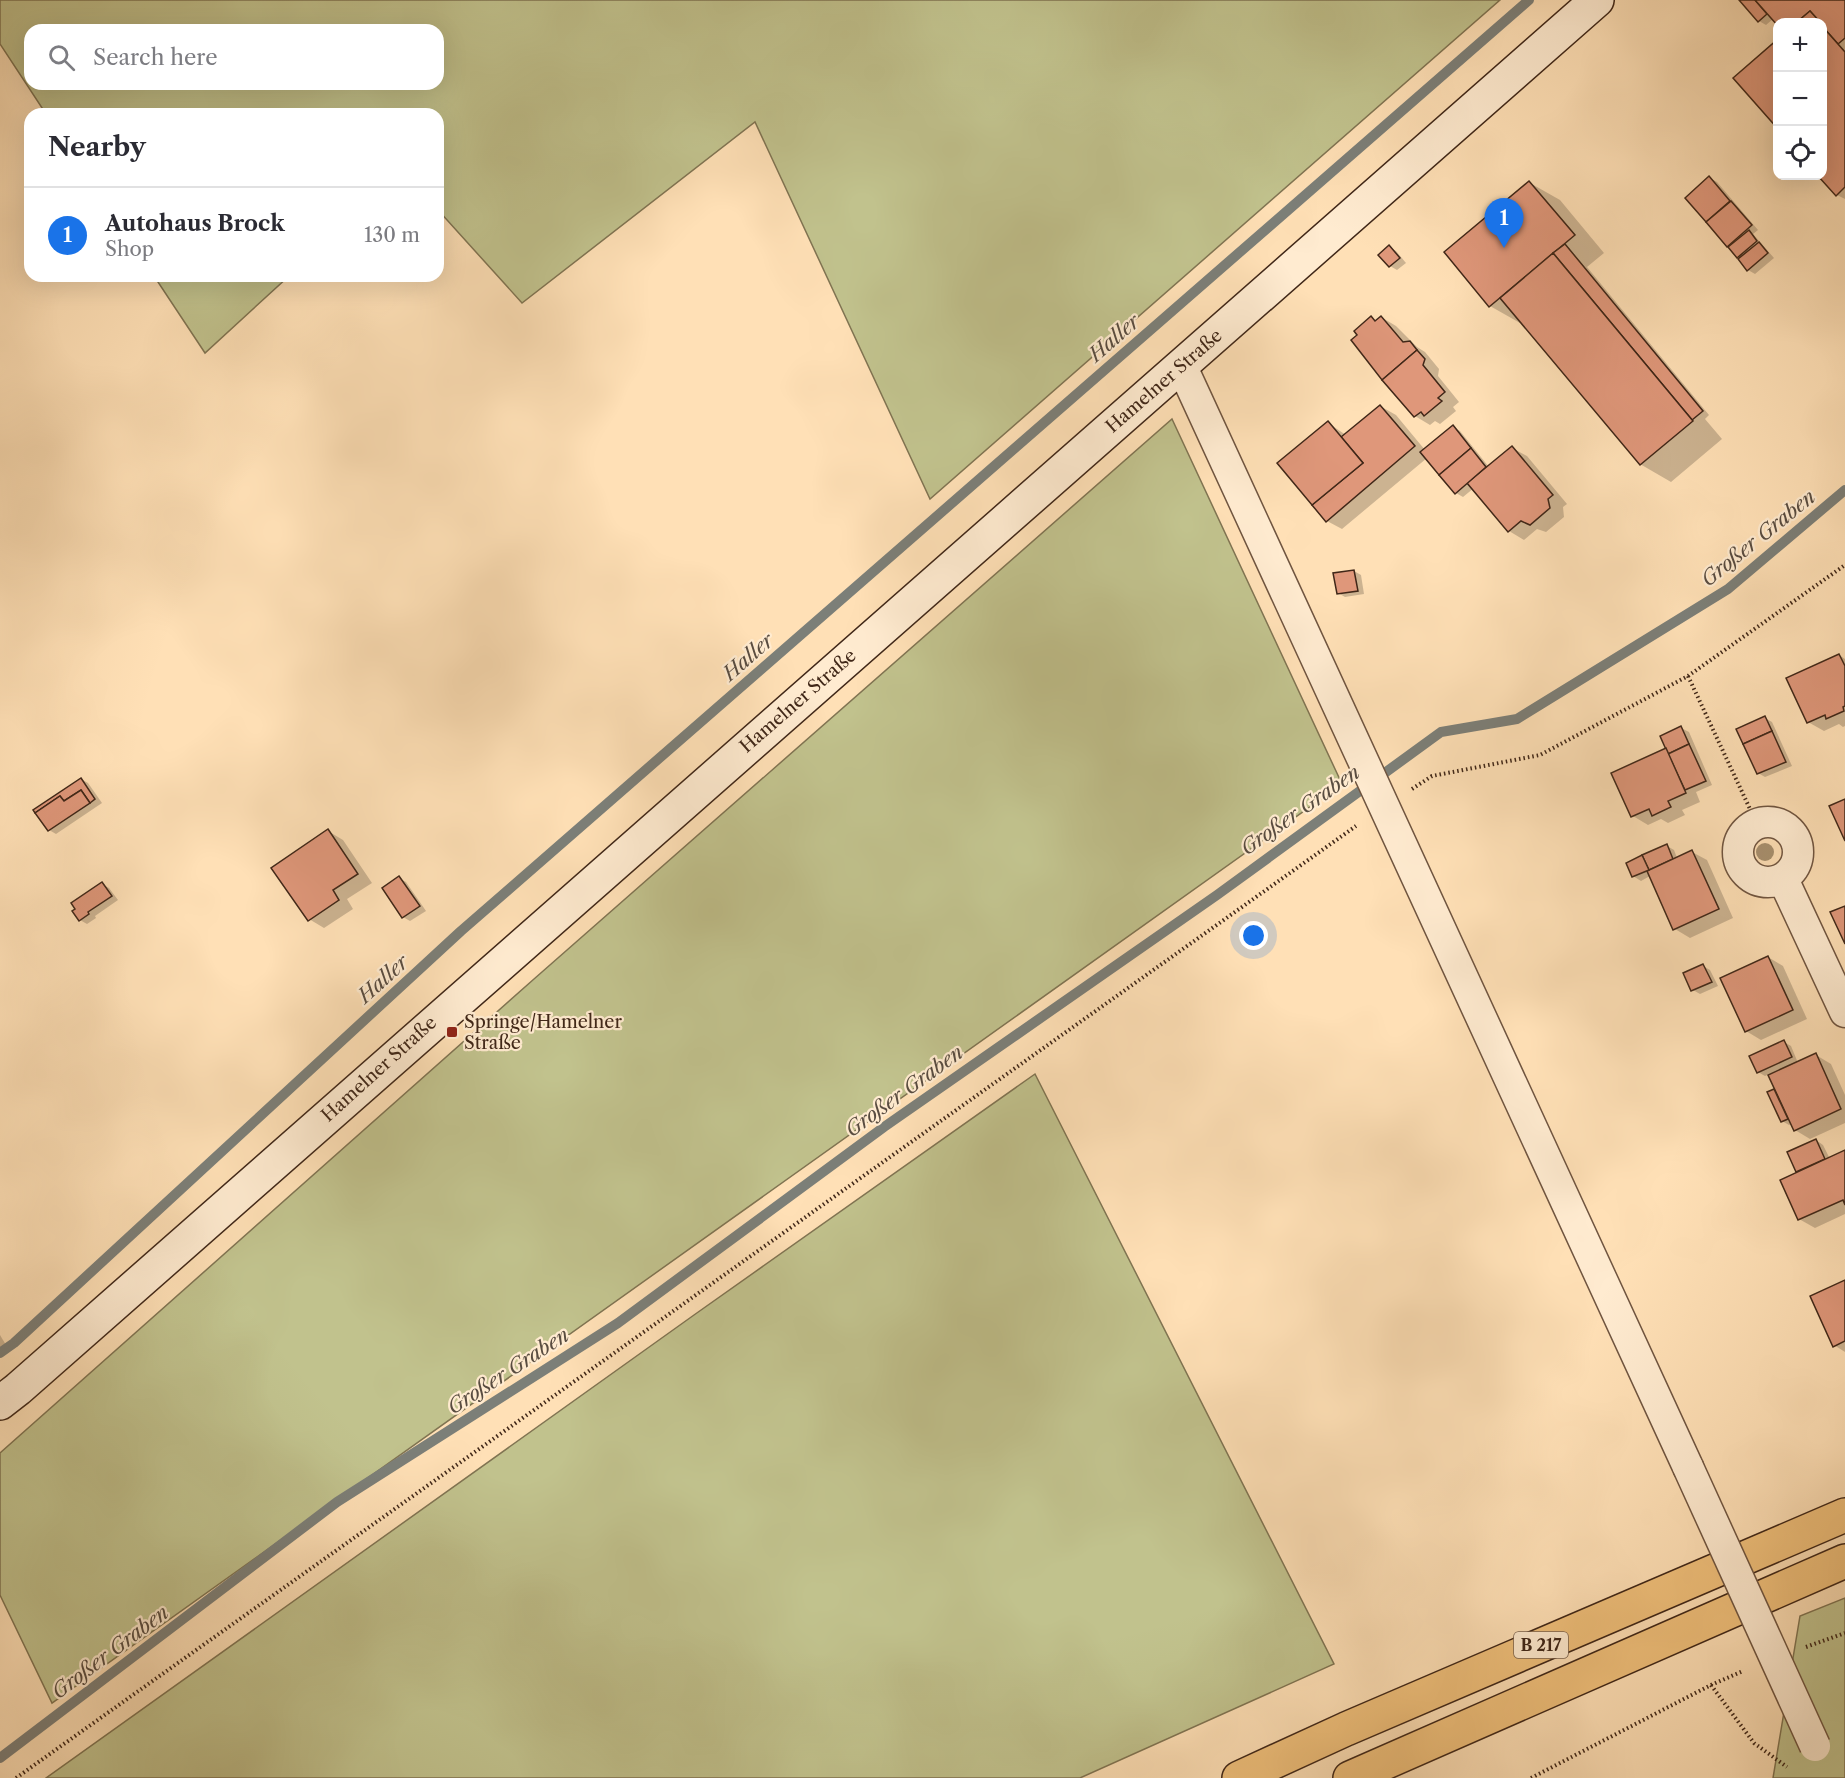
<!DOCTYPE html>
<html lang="en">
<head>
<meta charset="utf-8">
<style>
	:root { --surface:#fff; --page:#f2f2f3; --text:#2b2b33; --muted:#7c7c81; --line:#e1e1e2; --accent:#1a73e8 }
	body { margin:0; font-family:"Libre Caslon Text",serif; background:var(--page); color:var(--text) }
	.controls { position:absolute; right:18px; top:18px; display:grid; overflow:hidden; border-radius:12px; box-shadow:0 6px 24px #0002 }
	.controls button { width:54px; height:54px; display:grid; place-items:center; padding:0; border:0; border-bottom:2px solid var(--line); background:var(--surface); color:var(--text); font:30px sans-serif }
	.you { position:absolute; left:1254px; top:936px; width:21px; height:21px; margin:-15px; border:4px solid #fff; border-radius:50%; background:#1a73e8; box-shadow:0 0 0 9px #1a73e833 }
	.badge { display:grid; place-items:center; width:39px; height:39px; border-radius:50%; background:var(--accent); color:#fff; font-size:20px; font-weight:700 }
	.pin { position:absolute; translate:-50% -50px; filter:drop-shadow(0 2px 3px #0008) }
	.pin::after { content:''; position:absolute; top:32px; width:21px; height:18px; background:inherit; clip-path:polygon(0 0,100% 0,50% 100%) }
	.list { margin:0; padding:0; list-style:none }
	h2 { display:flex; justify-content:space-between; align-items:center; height:78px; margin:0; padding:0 24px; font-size:26px }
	h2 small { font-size:20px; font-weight:400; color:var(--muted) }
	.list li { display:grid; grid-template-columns:39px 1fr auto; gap:18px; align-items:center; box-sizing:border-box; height:96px; padding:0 24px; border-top:2px solid var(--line) }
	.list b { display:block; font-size:22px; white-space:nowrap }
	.list p { margin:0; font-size:20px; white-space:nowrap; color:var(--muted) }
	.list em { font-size:20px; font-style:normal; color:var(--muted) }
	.icon { flex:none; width:33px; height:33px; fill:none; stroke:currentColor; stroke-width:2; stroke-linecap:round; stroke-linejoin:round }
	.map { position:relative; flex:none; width:1845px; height:1778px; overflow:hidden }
	.search { position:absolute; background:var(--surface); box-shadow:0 6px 24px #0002; left:24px; top:24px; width:420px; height:66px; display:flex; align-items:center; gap:15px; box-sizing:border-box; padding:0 21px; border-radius:18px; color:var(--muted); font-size:22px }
	.panel { position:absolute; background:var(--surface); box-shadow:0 6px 24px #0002; left:24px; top:108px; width:420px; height:174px; border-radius:18px }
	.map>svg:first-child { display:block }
	.green { fill:#c1c28d; stroke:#807452; stroke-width:1.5; fill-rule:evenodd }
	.shadow { fill:#0003 }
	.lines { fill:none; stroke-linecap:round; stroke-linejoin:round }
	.stream { stroke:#7c7f78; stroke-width:10 }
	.building { fill:#df977a; stroke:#402718; stroke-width:1.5 }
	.street-casing { stroke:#705540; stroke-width:33 }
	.secondary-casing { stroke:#402718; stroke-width:36 }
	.highway-casing { stroke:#402718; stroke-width:36 }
	.path { stroke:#402718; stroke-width:4; stroke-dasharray:1.5 3; stroke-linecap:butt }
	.street { stroke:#ffebd0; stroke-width:30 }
	.secondary { stroke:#ffebd0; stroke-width:33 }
	.highway { stroke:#f0c07b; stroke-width:33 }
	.street-bridge-casing { stroke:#705540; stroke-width:33; stroke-linecap:butt }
	.street-bridge { stroke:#ffebd0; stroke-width:30 }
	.tree { fill:#a8906f }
	.poi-dot { fill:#8f2418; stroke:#ffebd0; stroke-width:2 }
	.labels { text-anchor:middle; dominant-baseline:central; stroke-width:4.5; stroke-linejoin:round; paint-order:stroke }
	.shield { fill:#ffebd0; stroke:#79624f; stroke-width:1.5 }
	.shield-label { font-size:16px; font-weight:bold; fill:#402718 }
	.street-label { font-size:18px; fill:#402718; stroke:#ffebd0 }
	.poi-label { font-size:18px; fill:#402718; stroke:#ffebd0; text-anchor:start }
	.water-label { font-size:20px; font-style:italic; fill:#594c40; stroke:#ffebd0 }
</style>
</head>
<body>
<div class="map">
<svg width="1845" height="1778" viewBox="0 0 1845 1778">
	<rect width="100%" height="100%" fill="#ffe0b6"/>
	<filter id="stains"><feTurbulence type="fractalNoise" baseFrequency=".00333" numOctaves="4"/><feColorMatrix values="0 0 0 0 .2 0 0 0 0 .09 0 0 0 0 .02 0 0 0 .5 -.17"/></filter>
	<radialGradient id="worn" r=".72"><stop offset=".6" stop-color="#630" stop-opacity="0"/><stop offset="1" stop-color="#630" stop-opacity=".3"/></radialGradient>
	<g class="green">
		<path d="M0 0H1500L930 499 755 122 522 303 438 210V114H46L0 44ZM30 30H438V84H30Z"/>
		<polygon points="154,276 289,276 205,353"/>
		<polygon points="1172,419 1342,784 52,1703 0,1595 0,1453 534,979"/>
		<polygon points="1035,1074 1334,1664 1080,1778 46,1778 694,1315"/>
		<polygon points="1845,1598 1845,1778 1773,1778 1800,1616"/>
	</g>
	<g class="shadow">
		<polygon points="1741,0 1845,0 1845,199 1837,195 1820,176 1822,176 1822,22 1778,22 1773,19 1766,25 1759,21"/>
		<polygon points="1710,178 1717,182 1758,230 1753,234 1774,258 1755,274 1748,270 1741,259 1687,198"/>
		<polygon points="1530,183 1560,200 1604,253 1587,267 1709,415 1705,419 1722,439 1671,482 1640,464 1522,322 1520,323 1490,306"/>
		<polygon points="1389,247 1396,251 1406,263 1397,270 1390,266"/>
		<polygon points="1381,317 1396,326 1417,347 1425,352 1439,369 1438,376 1459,402 1453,407 1456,411 1440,424 1435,421 1430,425 1415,416 1372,318 1377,321"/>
		<polygon points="1380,406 1396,415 1425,450 1453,427 1460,431 1489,467 1512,448 1527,456 1567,504 1563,507 1564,517 1546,532 1537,529 1524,540 1509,531 1474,488 1463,497 1456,493 1427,458 1342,529 1327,521 1328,423 1346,435"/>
		<polygon points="1354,571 1361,575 1364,594 1345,597 1338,593"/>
		<polygon points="1839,655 1845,659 1845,726 1843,727 1839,724 1824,731 1808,722 1788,678"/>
		<polygon points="1765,718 1772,722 1792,766 1765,777 1758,773"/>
		<polygon points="1681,728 1689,732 1712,785 1696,792 1700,802 1682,810 1685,815 1668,823 1661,819 1648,825 1633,816"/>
		<polygon points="81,779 88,783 102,803 56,834 49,830"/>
		<polygon points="328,831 343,840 372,883 347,899 353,909 324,928 309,919"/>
		<polygon points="1667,846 1674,850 1677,858 1692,852 1707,860 1733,918 1690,938 1675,929 1650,876 1641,881 1633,876 1628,864"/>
		<polygon points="399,878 406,882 426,911 410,921 403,917"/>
		<polygon points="102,884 109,888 118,900 95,916 96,918 87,924 80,920 77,909"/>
		<polygon points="1768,957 1783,966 1807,1019 1761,1040 1746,1031"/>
		<polygon points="1703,966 1710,970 1718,986 1700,994 1693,990"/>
		<polygon points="1784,1042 1791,1046 1798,1063 1816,1055 1831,1064 1845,1095 1845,1123 1810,1139 1795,1130 1792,1124 1789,1125 1782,1121 1769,1093 1776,1089 1769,1074 1765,1076 1758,1072"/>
		<polygon points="1816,1140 1823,1145 1830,1159 1845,1151 1845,1214 1815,1228 1799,1219 1798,1173 1789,1153"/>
		<polygon points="1845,1281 1845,1352 1834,1345"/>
		<polygon points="0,1335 6,1345 0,1348"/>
	</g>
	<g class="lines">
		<g class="stream">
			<polyline points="0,1353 14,1343 461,931 1529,0"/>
			<polyline points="0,1758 337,1502 618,1323 884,1127 1217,895 1441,732 1517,719 1728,589 1845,490"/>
		</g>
	</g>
	<g class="building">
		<polygon points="1739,0 1755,0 1767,14 1758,22"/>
		<polygon points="1755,0 1845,0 1845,38 1838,44 1822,26 1822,22 1820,22 1810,11 1797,22 1778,22 1778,26"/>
		<polygon points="1810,11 1820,22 1797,22"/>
		<polygon points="1822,26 1845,52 1845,187 1836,196 1818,176 1822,176"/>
		<polygon points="1778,39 1778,129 1733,78"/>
		<polygon points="1709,176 1730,201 1706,222 1685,198"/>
		<polygon points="1529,181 1575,235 1489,307 1444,252"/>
		<polygon points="1731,201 1752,225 1727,247 1706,222"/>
		<polygon points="1749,230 1757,241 1737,258 1728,247"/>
		<polygon points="1759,242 1768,253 1747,271 1738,259"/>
		<polygon points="1565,244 1703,411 1692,420 1553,253"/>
		<polygon points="1389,245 1400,258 1389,267 1378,255"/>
		<polygon points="1553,253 1693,421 1640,465 1500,298"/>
		<polygon points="1371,316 1375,321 1381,316 1403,342 1410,341 1417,350 1382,380 1351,340 1357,335 1354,331"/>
		<polygon points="1417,350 1425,359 1423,365 1445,392 1438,398 1442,401 1424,416 1421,412 1414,417 1382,380"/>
		<polygon points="1380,405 1415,446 1326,522 1312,505 1363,463 1341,437"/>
		<polygon points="1328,421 1363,463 1312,505 1277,463"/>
		<polygon points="1453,425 1471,448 1439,475 1420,452"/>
		<polygon points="1512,446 1553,495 1548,499 1550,508 1530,525 1521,521 1508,532 1467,483"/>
		<polygon points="1471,448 1486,467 1455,494 1439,475"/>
		<polygon points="1354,570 1358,591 1337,594 1333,573"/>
		<polygon points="1839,654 1845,666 1845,706 1843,707 1844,711 1826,719 1825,715 1807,723 1786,678"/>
		<polygon points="1765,716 1772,731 1743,744 1736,729"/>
		<polygon points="1681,726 1689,744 1668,754 1660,736"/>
		<polygon points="1772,731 1786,762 1757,774 1743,744"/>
		<polygon points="1689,744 1706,781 1685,790 1668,754"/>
		<polygon points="1666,748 1686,793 1668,801 1671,807 1652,816 1649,809 1631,817 1611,773"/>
		<polygon points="81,778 95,799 90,803 81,790 64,801 60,796 35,813 33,810"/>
		<polygon points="81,790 90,803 48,831 35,813 60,796 64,801"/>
		<polygon points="1845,799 1845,841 1829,806"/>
		<polygon points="328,829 358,874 333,890 339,900 308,921 271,868"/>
		<polygon points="1667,844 1673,859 1649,870 1642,855"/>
		<polygon points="1692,850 1719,909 1673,930 1647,871"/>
		<polygon points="1642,855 1649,870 1632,877 1626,863"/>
		<polygon points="399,876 420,906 402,918 382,888"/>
		<polygon points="102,882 112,896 88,912 89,914 79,921 72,911 75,909 71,903"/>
		<polygon points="1845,906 1845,944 1830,912"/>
		<polygon points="1768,956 1793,1010 1745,1032 1720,978"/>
		<polygon points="1703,964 1712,982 1691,991 1683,973"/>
		<polygon points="1784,1040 1792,1057 1757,1073 1749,1056"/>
		<polygon points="1816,1053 1841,1109 1794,1131 1768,1075"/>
		<polygon points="1774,1089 1788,1119 1781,1122 1767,1092"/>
		<polygon points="1816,1139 1825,1159 1796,1172 1787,1152"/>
		<polygon points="1845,1150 1845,1205 1843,1200 1798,1220 1780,1180"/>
		<polygon points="1845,1280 1845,1341 1833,1347 1810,1296"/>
	</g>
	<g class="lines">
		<defs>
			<g id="street">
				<polyline points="1182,367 1688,1467"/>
				<circle cx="1768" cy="852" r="30"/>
				<polyline points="1783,879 1845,1012"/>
			</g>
			<path id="secondary" d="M0 1403 18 1389C542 923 1071 463 1597 0"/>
			<g id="highway">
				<polyline points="1239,1778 1346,1729 1845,1515"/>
				<polyline points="1350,1778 1845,1561"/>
			</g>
		</defs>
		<use href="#street" class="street-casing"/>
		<use href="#secondary" class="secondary-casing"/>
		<use href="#highway" class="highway-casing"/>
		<g class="path">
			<polyline points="1688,676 1757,824"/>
			<polyline points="1412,789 1432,776 1540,755 1688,676 1845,565"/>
			<polyline points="1806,1647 1845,1633"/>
			<polyline points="1711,1685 1754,1743 1787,1767"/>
			<polyline points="16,1778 1356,826"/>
			<polyline points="1531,1778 1711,1685 1743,1671"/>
		</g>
		<use href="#street" class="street"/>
		<use href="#secondary" class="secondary"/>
		<use href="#highway" class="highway"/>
		<defs>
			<polyline id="street-bridge" points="1688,1467 1815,1746"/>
		</defs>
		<use href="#street-bridge" class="street-bridge-casing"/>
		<use href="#street-bridge" class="street-bridge"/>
	</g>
	<circle class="tree" cx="1765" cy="852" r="9"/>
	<rect class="poi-dot" x="446" y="1026" width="12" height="12" rx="3"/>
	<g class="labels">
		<rect class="shield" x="1514" y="1632" width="54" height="26" rx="4.5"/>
		<g class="shield-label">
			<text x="1541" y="1645">B 217</text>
		</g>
		<g class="street-label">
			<text transform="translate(1164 381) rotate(-41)">Hamelner Straße</text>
			<text transform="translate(798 701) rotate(-41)">Hamelner Straße</text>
			<text transform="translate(379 1069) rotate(-42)">Hamelner Straße</text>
		</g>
		<g class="poi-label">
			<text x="464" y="1022">Springe/Hamelner<tspan x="464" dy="21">Straße</tspan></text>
		</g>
		<g class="water-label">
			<text transform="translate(1114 338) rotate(-41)">Haller</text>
			<text transform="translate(1758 538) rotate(-39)">Großer Graben</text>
			<text transform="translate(748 657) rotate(-41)">Haller</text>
			<text transform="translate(1300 810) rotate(-35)">Großer Graben</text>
			<text transform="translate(383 979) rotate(-42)">Haller</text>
			<text transform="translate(904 1091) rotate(-36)">Großer Graben</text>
			<text transform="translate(508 1371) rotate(-33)">Großer Graben</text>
			<text transform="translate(110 1652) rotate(-37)">Großer Graben</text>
		</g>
	</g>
	<rect width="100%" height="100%" filter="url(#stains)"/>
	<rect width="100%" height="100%" fill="url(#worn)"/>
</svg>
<div class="controls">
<button>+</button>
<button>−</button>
<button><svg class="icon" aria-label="locate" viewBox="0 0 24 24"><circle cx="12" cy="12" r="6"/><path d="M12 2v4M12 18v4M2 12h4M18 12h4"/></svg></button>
</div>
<div class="you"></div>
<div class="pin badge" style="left:1504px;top:248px">1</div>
<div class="search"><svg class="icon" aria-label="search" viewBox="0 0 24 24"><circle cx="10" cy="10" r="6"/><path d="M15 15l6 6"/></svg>Search here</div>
<section class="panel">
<h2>Nearby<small></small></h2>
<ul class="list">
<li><span class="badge">1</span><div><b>Autohaus Brock</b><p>Shop</p></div><em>130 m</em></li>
</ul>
</section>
</div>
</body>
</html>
